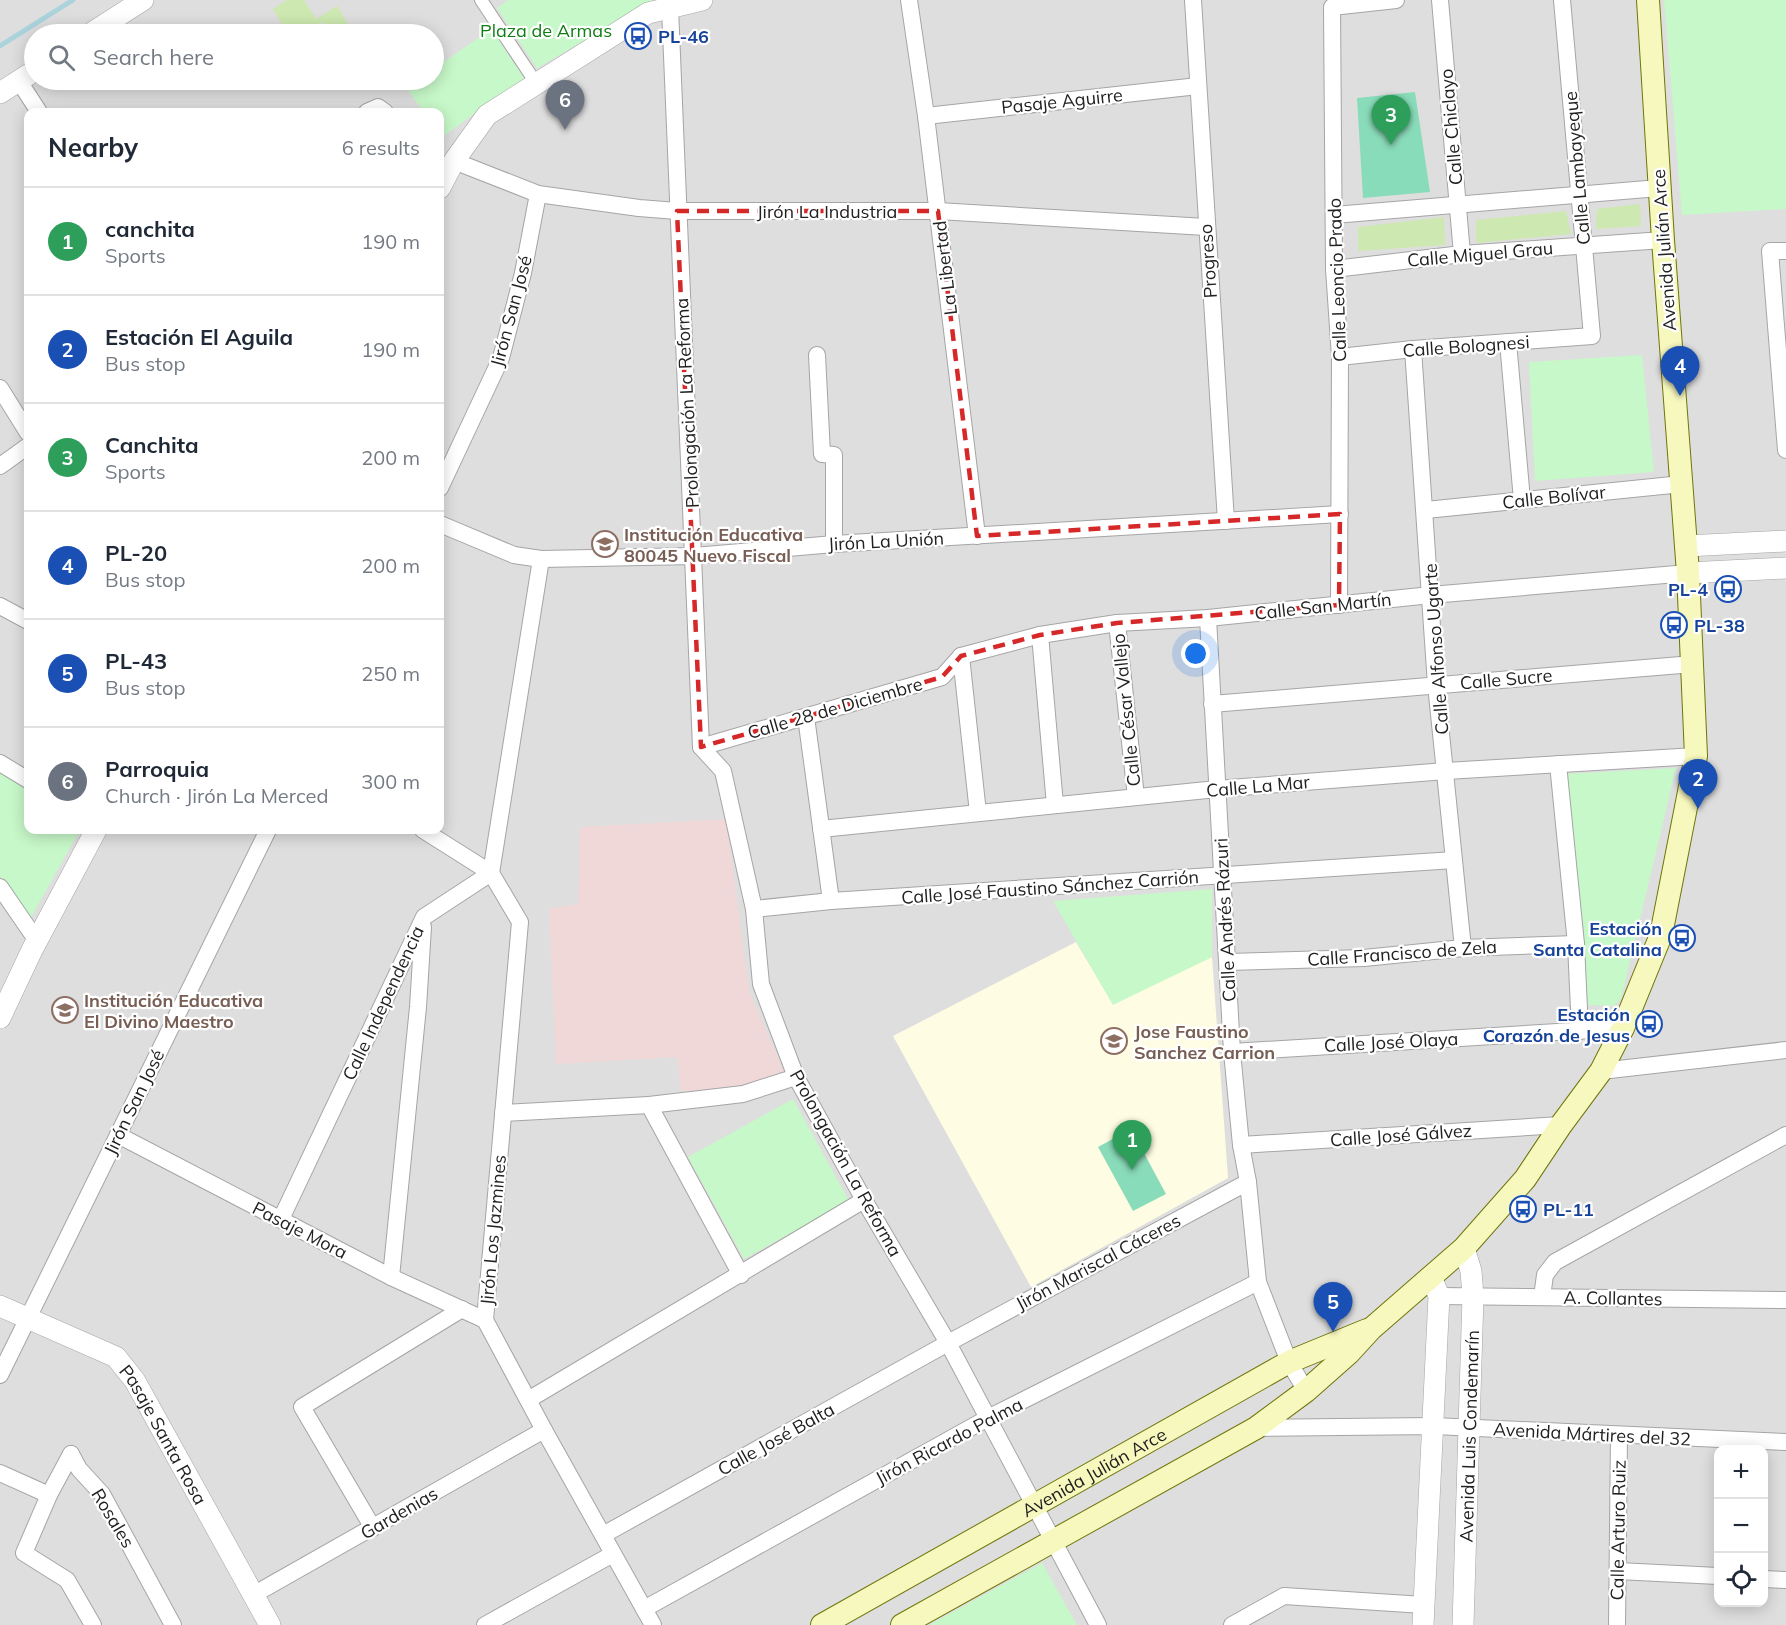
<!DOCTYPE html>
<html lang="en">
<head>
<meta charset="utf-8">
<style>
	:root { --surface:#fff; --page:#f2f2f3; --text:#1f2937; --muted:#747a83; --line:#e0e1e3; --accent:#b45309 }
	body { margin:0; font-family:Mulish,sans-serif; background:var(--page); color:var(--text) }
	.controls { position:absolute; right:18px; bottom:18px; display:grid; overflow:hidden; border-radius:12px; box-shadow:0 3px 15px #0003 }
	.controls button { width:54px; height:54px; display:grid; place-items:center; padding:0; border:0; border-bottom:2px solid var(--line); background:var(--surface); color:var(--text); font:30px sans-serif }
	.you { position:absolute; left:1196px; top:654px; width:21px; height:21px; margin:-15px; border:4px solid #fff; border-radius:50%; background:#1a73e8; box-shadow:0 0 0 9px #1a73e833 }
	.badge { display:grid; place-items:center; width:39px; height:39px; border-radius:50%; background:var(--accent); color:#fff; font-size:20px; font-weight:700 }
	.pin { position:absolute; translate:-50% -50px; filter:drop-shadow(0 2px 3px #0008) }
	.pin::after { content:''; position:absolute; top:32px; width:21px; height:18px; background:inherit; clip-path:polygon(0 0,100% 0,50% 100%) }
	.list { margin:0; padding:0; list-style:none }
	h2 { display:flex; justify-content:space-between; align-items:center; height:78px; margin:0; padding:0 24px; font-size:26px }
	h2 small { font-size:20px; font-weight:400; color:var(--muted) }
	.list li { display:grid; grid-template-columns:39px 1fr auto; gap:18px; align-items:center; box-sizing:border-box; height:108px; padding:0 24px; border-top:2px solid var(--line) }
	.list b { display:block; font-size:22px; white-space:nowrap }
	.list p { margin:0; font-size:20px; white-space:nowrap; color:var(--muted) }
	.list em { font-size:20px; font-style:normal; color:var(--muted) }
	.icon { flex:none; width:33px; height:33px; fill:none; stroke:currentColor; stroke-width:2; stroke-linecap:round; stroke-linejoin:round }
	.map { position:relative; flex:none; width:1786px; height:1625px; overflow:hidden }
	.search { position:absolute; background:var(--surface); box-shadow:0 3px 15px #0003; left:24px; top:24px; width:420px; height:66px; display:flex; align-items:center; gap:15px; box-sizing:border-box; padding:0 21px; border-radius:33px; color:var(--muted); font-size:22px }
	.panel { position:absolute; background:var(--surface); box-shadow:0 3px 15px #0003; left:24px; top:108px; width:420px; height:726px; border-radius:12px }
	.map>svg:first-child { display:block }
	.residential { fill:#dfdede; fill-rule:evenodd }
	.commercial { fill:#f0d8d8 }
	.education { fill:#fefde3 }
	.grass { fill:#cde8b0 }
	.park { fill:#c7f8c9 }
	.pitch { fill:#89dcb9 }
	.lines { fill:none; stroke-linecap:round; stroke-linejoin:round }
	.stream { stroke:#aad3dc; stroke-width:5 }
	.pedestrian-casing { stroke:#a5a5a5; stroke-width:14 }
	.minor-casing { stroke:#a5a5a5; stroke-width:18 }
	.tertiary-casing { stroke:#a5a5a5; stroke-width:22 }
	.secondary-casing { stroke:#6e7609; stroke-width:24 }
	.pedestrian { stroke:#fff; stroke-width:12 }
	.minor { stroke:#fff; stroke-width:16 }
	.tertiary { stroke:#fff; stroke-width:21 }
	.secondary { stroke:#f7f8be; stroke-width:22 }
	.marked { fill:none; stroke:#d62828; stroke-width:4.5; stroke-dasharray:12 8; stroke-linejoin:round }
	.labels { text-anchor:middle; dominant-baseline:central; stroke-width:4.5; stroke-linejoin:round; paint-order:stroke }
	.park-label { font-size:18px; fill:#107d15; stroke:#fff }
	.transit-label { font-size:18px; font-weight:bold; fill:#164399; stroke:#fff; text-anchor:start }
	.street-label { font-size:18px; fill:#212121; stroke:#fff }
	.education-label { font-size:18px; font-weight:bold; fill:#785e54; stroke:#fff; text-anchor:start }
</style>
</head>
<body>
<div class="map">
<svg width="1786" height="1625" viewBox="0 0 1786 1625">
	<rect width="100%" height="100%" fill="#f1ede7"/>
	<path class="residential" d="M0 0H1786V1625H0ZM34 34H434V80H34ZM28 112H440V830H28ZM1718 1450H1764V1602H1718Z"/>
	<polygon class="commercial" points="726,819 749,992 785,1074 746,1090 681,1091 677,1057 556,1064 549,909 578,904 580,827"/>
	<polygon class="education" points="1076,942 1113,1004 1212,957 1228,1178 1031,1287 893,1036"/>
	<g class="grass">
		<polygon points="287,0 304,0 316,19 337,6 351,29 343,34 330,34 322,22 306,31 307,34 281,34 286,31 273,9"/>
		<polygon points="1640,204 1641,226 1596,229 1597,209"/>
		<polygon points="1566,211 1571,234 1476,243 1476,220"/>
		<polygon points="1444,217 1445,245 1358,251 1358,227"/>
	</g>
	<g class="park">
		<polygon points="508,0 654,0 537,68 497,8"/>
		<polygon points="1664,0 1786,0 1786,209 1682,215"/>
		<polygon points="491,29 524,78 442,137 440,134 440,112 424,112 406,88 418,80 434,80 434,69"/>
		<polygon points="1642,355 1654,472 1535,481 1529,362"/>
		<polygon points="1676,768 1621,999 1613,1006 1588,1005 1565,774"/>
		<polygon points="0,771 28,789 28,830 80,830 30,919 0,876"/>
		<polygon points="1212,889 1212,957 1113,1005 1053,901"/>
		<polygon points="793,1099 849,1201 744,1259 688,1157"/>
		<polygon points="1042,1563 1077,1625 929,1625"/>
	</g>
	<g class="pitch">
		<polygon points="1415,92 1430,192 1363,198 1357,98"/>
		<polygon points="1131,1129 1166,1194 1133,1211 1098,1147"/>
	</g>
	<g class="lines">
		<polyline class="stream" points="0,46 73,0"/>
		<defs>
			<polyline id="pedestrian" points="481,0 536,83"/>
			<g id="minor">
				<polyline points="909,0 926,116 977,536"/>
				<polyline points="1193,0 1226,521"/>
				<polyline points="1440,0 1462,254"/>
				<polyline points="670,8 701,747 723,771 754,909 761,984 796,1077 864,1200 948,1343 1098,1625"/>
				<polyline points="19,81 39,112"/>
				<polyline points="367,112 378,107 385,112"/>
				<polyline points="926,116 1198,86"/>
				<polyline points="454,161 538,194 639,208 677,211 938,211 1206,227"/>
				<polyline points="1334,215 1659,188"/>
				<polyline points="1786,251 1770,251 1786,450"/>
				<polyline points="1334,269 1462,254 1663,240"/>
				<polyline points="1508,342 1522,500"/>
				<polyline points="1413,349 1436,685 1463,948"/>
				<polyline points="817,355 822,454 834,455 834,544"/>
				<polyline points="1340,357 1413,349 1592,336 1562,0"/>
				<polyline points="0,388 28,433"/>
				<polyline points="0,466 28,446"/>
				<polyline points="440,488 501,358 523,273 538,194"/>
				<polyline points="1426,510 1682,484"/>
				<polyline points="440,524 514,555 541,559 694,556 834,544 1340,514"/>
				<polyline points="1339,605 1340,357 1334,269 1332,7 1396,0"/>
				<polyline points="0,606 28,621"/>
				<polyline points="1208,618 1232,1052 1241,1145 1248,1182 1258,1282 1289,1362 1306,1391"/>
				<polyline points="1117,623 1136,797"/>
				<polyline points="1040,635 1055,805"/>
				<polyline points="961,656 1040,635 1117,623 1208,618 1431,595 1688,573"/>
				<polyline points="961,656 978,813"/>
				<polyline points="1212,704 1693,664"/>
				<polyline points="806,717 831,901"/>
				<polyline points="701,747 942,677 961,656"/>
				<polyline points="0,763 28,780"/>
				<polyline points="1558,764 1576,944 1580,1031"/>
				<polyline points="821,829 1217,789 1446,771 1696,756"/>
				<polyline points="423,830 491,873 520,922 485,1320 544,1430 653,1625"/>
				<polyline points="0,887 37,941"/>
				<polyline points="754,909 831,901 1454,860"/>
				<polyline points="1228,962 1364,958 1463,948 1576,944"/>
				<polyline points="1232,1052 1623,1028"/>
				<polyline points="1601,1071 1786,1050"/>
				<polyline points="649,1105 741,1275"/>
				<polyline points="503,1113 649,1105 743,1094 796,1077"/>
				<polyline points="118,1135 391,1277 485,1320"/>
				<polyline points="1241,1145 1561,1125"/>
				<polyline points="281,1219 424,917 491,873 541,559"/>
				<polyline points="391,1277 418,1007 423,927"/>
				<polyline points="1439,1296 1786,1300"/>
				<polyline points="1542,1297 1545,1275 1555,1262 1786,1135"/>
				<polyline points="0,1375 268,830"/>
				<polyline points="528,1400 864,1200"/>
				<polyline points="1256,1428 1434,1426 1786,1442"/>
				<polyline points="71,1454 49,1495 24,1553 67,1580 93,1625"/>
				<polyline points="71,1454 79,1469 102,1494 173,1625"/>
				<polyline points="0,1473 49,1495"/>
				<polyline points="373,1528 302,1407 462,1309"/>
				<polyline points="603,1535 948,1343 1248,1182"/>
				<polyline points="1618,1571 1718,1576"/>
				<polyline points="1764,1579 1786,1580"/>
				<polyline points="253,1595 544,1430"/>
				<polyline points="644,1609 988,1418 1258,1282"/>
				<polyline points="485,1625 613,1554"/>
				<polyline points="1232,1625 1284,1596 1424,1605"/>
				<polyline points="1617,1625 1619,1435"/>
			</g>
			<g id="tertiary">
				<polyline points="90,34 143,0"/>
				<polyline points="0,93 34,71"/>
				<polyline points="440,188 454,161 487,115 648,13 702,0"/>
				<polyline points="1686,546 1786,541"/>
				<polyline points="1688,573 1786,568"/>
				<polyline points="0,1018 32,950 96,830"/>
				<path id="s1" d="M0 1306 116 1357 135 1381 270 1625"/>
				<polyline points="1423,1625 1439,1296 1431,1277"/>
				<path id="s2" d="M1463 1625 1473 1296 1471 1271 1464 1248"/>
			</g>
			<g id="secondary">
				<path id="s3" d="M822 1625 1289 1362 1367 1330"/>
				<polyline points="902,1625 1256,1428 1306,1391 1349,1353 1371,1329 1464,1248 1525,1179 1561,1125 1601,1071 1623,1028 1661,935 1696,756 1688,573 1663,240 1648,0"/>
			</g>
		</defs>
		<use href="#pedestrian" class="pedestrian-casing"/>
		<use href="#minor" class="minor-casing"/>
		<use href="#tertiary" class="tertiary-casing"/>
		<use href="#secondary" class="secondary-casing"/>
		<use href="#pedestrian" class="pedestrian"/>
		<use href="#minor" class="minor"/>
		<use href="#tertiary" class="tertiary"/>
		<use href="#secondary" class="secondary"/>
	</g>
	<path class="marked" d="M677 211H938L977 536 1340 514 1339 605 1117 623 1040 635 961 656 942 677 701 747Z"/>
	<defs>
		<symbol id="bus-ring" viewBox="-11 -11 22 22"><circle r="9.5" fill="#fff" stroke="#1a4fb4" stroke-width="1.5"/><path d="M-5-6H5V4H4V6H2V4H-2V6H-4V4H-5ZM-3.5-4V0h7V-4ZM-3.5 1.2v1.5H-2V1.2ZM2 1.2v1.5H3.5V1.2Z" fill="#1a4fb4"/></symbol>
		<symbol id="school-ring" viewBox="-11 -11 22 22"><circle r="9.5" fill="#fff" stroke="#8d6e63" stroke-width="1.5"/><path d="M0-5L7-2L0 1L-7-2ZM-4 1L0 2.5L4 1V4Q0 6-4 4Z" fill="#8d6e63"/></symbol>
	</defs>
	<g fill-rule="evenodd">
		<use href="#bus-ring" x="623" y="21" width="30" height="30"/>
		<use href="#school-ring" x="590" y="529" width="30" height="30"/>
		<use href="#bus-ring" x="1713" y="574" width="30" height="30"/>
		<use href="#bus-ring" x="1659" y="610" width="30" height="30"/>
		<use href="#bus-ring" x="1667" y="923" width="30" height="30"/>
		<use href="#school-ring" x="50" y="995" width="30" height="30"/>
		<use href="#bus-ring" x="1634" y="1009" width="30" height="30"/>
		<use href="#school-ring" x="1099" y="1026" width="30" height="30"/>
		<use href="#bus-ring" x="1508" y="1194" width="30" height="30"/>
	</g>
	<g class="labels">
		<g class="park-label">
			<text x="546" y="30">Plaza de Armas</text>
		</g>
		<g class="transit-label">
			<text x="658" y="36">PL-46</text>
			<text x="1708" y="589" text-anchor="end">PL-4</text>
			<text x="1694" y="625">PL-38</text>
			<text x="1662" y="928" text-anchor="end">Estación<tspan x="1662" dy="21">Santa Catalina</tspan></text>
			<text x="1630" y="1014" text-anchor="end">Estación<tspan x="1630" dy="21">Corazón de Jesus</tspan></text>
			<text x="1543" y="1209">PL-11</text>
		</g>
		<g class="street-label">
			<text transform="translate(1062 101) rotate(-6)">Pasaje Aguirre</text>
			<text transform="translate(1451 127) rotate(-95)">Calle Chiclayo</text>
			<text transform="translate(1577 168) rotate(-95)">Calle Lambayeque</text>
			<text x="827" y="211">Jirón La Industria</text>
			<text transform="translate(1664 250) rotate(-94)">Avenida Julián Arce</text>
			<text transform="translate(1480 254) rotate(-5)">Calle Miguel Grau</text>
			<text transform="translate(1208 261) rotate(-94)">Progreso</text>
			<text transform="translate(945 268) rotate(-97)">La Libertad</text>
			<text transform="translate(1337 280) rotate(-92)">Calle Leoncio Prado</text>
			<text transform="translate(511 311) rotate(-75)">Jirón San José</text>
			<text transform="translate(1466 346) rotate(-4)">Calle Bolognesi</text>
			<text transform="translate(687 403) rotate(-93)">Prolongación La Reforma</text>
			<text transform="translate(1554 497) rotate(-6)">Calle Bolívar</text>
			<text transform="translate(886 541) rotate(-3)">Jirón La Unión</text>
			<text transform="translate(1323 606) rotate(-6)">Calle San Martín</text>
			<text transform="translate(1436 649) rotate(-94)">Calle Alfonso Ugarte</text>
			<text transform="translate(1506 679) rotate(-5)">Calle Sucre</text>
			<text transform="translate(835 708) rotate(-16)">Calle 28 de Diciembre</text>
			<text transform="translate(1126 710) rotate(-96)">Calle César Vallejo</text>
			<text transform="translate(1258 786) rotate(-5)">Calle La Mar</text>
			<text transform="translate(1050 887) rotate(-4)">Calle José Faustino Sánchez Carrión</text>
			<text transform="translate(1225 920) rotate(-93)">Calle Andrés Rázuri</text>
			<text transform="translate(1402 953) rotate(-4)">Calle Francisco de Zela</text>
			<text transform="translate(383 1003) rotate(-65)">Calle Independencia</text>
			<text transform="translate(1391 1042) rotate(-3)">Calle José Olaya</text>
			<text transform="translate(134 1102) rotate(-64)">Jirón San José</text>
			<text transform="translate(1401 1135) rotate(-4)">Calle José Gálvez</text>
			<text transform="translate(846 1163) rotate(61)">Prolongación La Reforma</text>
			<text transform="translate(300 1230) rotate(27)">Pasaje Mora</text>
			<text transform="translate(493 1230) rotate(-85)">Jirón Los Jazmines</text>
			<text transform="translate(1098 1262) rotate(-28)">Jirón Mariscal Cáceres</text>
			<text transform="translate(1613 1298) rotate(1)">A. Collantes</text>
			<text transform="translate(1592 1434) rotate(3)">Avenida Mártires del 32</text>
			<text stroke="none"><textPath href="#s1" startOffset="218">Pasaje Santa Rosa</textPath></text>
			<text stroke="none"><textPath href="#s2" startOffset="189">Avenida Luis Condemarín</textPath></text>
			<text transform="translate(776 1439) rotate(-29)">Calle José Balta</text>
			<text transform="translate(949 1441) rotate(-28)">Jirón Ricardo Palma</text>
			<text stroke="none"><textPath href="#s3" startOffset="312">Avenida Julián Arce</textPath></text>
			<text transform="translate(399 1513) rotate(-30)">Gardenias</text>
			<text transform="translate(113 1518) rotate(59)">Rosales</text>
			<text transform="translate(1618 1530) rotate(-89)">Calle Arturo Ruiz</text>
		</g>
		<g class="education-label">
			<text x="624" y="534">Institución Educativa<tspan x="624" dy="21">80045 Nuevo Fiscal</tspan></text>
			<text x="84" y="1000">Institución Educativa<tspan x="84" dy="21">El Divino Maestro</tspan></text>
			<text x="1134" y="1031">Jose Faustino<tspan x="1134" dy="21">Sanchez Carrion</tspan></text>
		</g>
	</g>
</svg>
<div class="controls">
<button>+</button>
<button>−</button>
<button><svg class="icon" aria-label="locate" viewBox="0 0 24 24"><circle cx="12" cy="12" r="6"/><path d="M12 2v4M12 18v4M2 12h4M18 12h4"/></svg></button>
</div>
<div class="you"></div>
<div class="pin badge" style="left:1132px;top:1170px;background:#2e9e5b">1</div>
<div class="pin badge" style="left:1698px;top:809px;background:#1a4fb4">2</div>
<div class="pin badge" style="left:1391px;top:145px;background:#2e9e5b">3</div>
<div class="pin badge" style="left:1680px;top:396px;background:#1a4fb4">4</div>
<div class="pin badge" style="left:1333px;top:1332px;background:#1a4fb4">5</div>
<div class="pin badge" style="left:565px;top:130px;background:#6b7280">6</div>
<div class="search"><svg class="icon" aria-label="search" viewBox="0 0 24 24"><circle cx="10" cy="10" r="6"/><path d="M15 15l6 6"/></svg>Search here</div>
<section class="panel">
<h2>Nearby<small>6 results</small></h2>
<ul class="list">
<li><span class="badge" style="background:#2e9e5b">1</span><div><b>canchita</b><p>Sports</p></div><em>190 m</em></li>
<li><span class="badge" style="background:#1a4fb4">2</span><div><b>Estación El Aguila</b><p>Bus stop</p></div><em>190 m</em></li>
<li><span class="badge" style="background:#2e9e5b">3</span><div><b>Canchita</b><p>Sports</p></div><em>200 m</em></li>
<li><span class="badge" style="background:#1a4fb4">4</span><div><b>PL-20</b><p>Bus stop</p></div><em>200 m</em></li>
<li><span class="badge" style="background:#1a4fb4">5</span><div><b>PL-43</b><p>Bus stop</p></div><em>250 m</em></li>
<li><span class="badge" style="background:#6b7280">6</span><div><b>Parroquia</b><p>Church · Jirón La Merced</p></div><em>300 m</em></li>
</ul>
</section>
</div>
</body>
</html>
